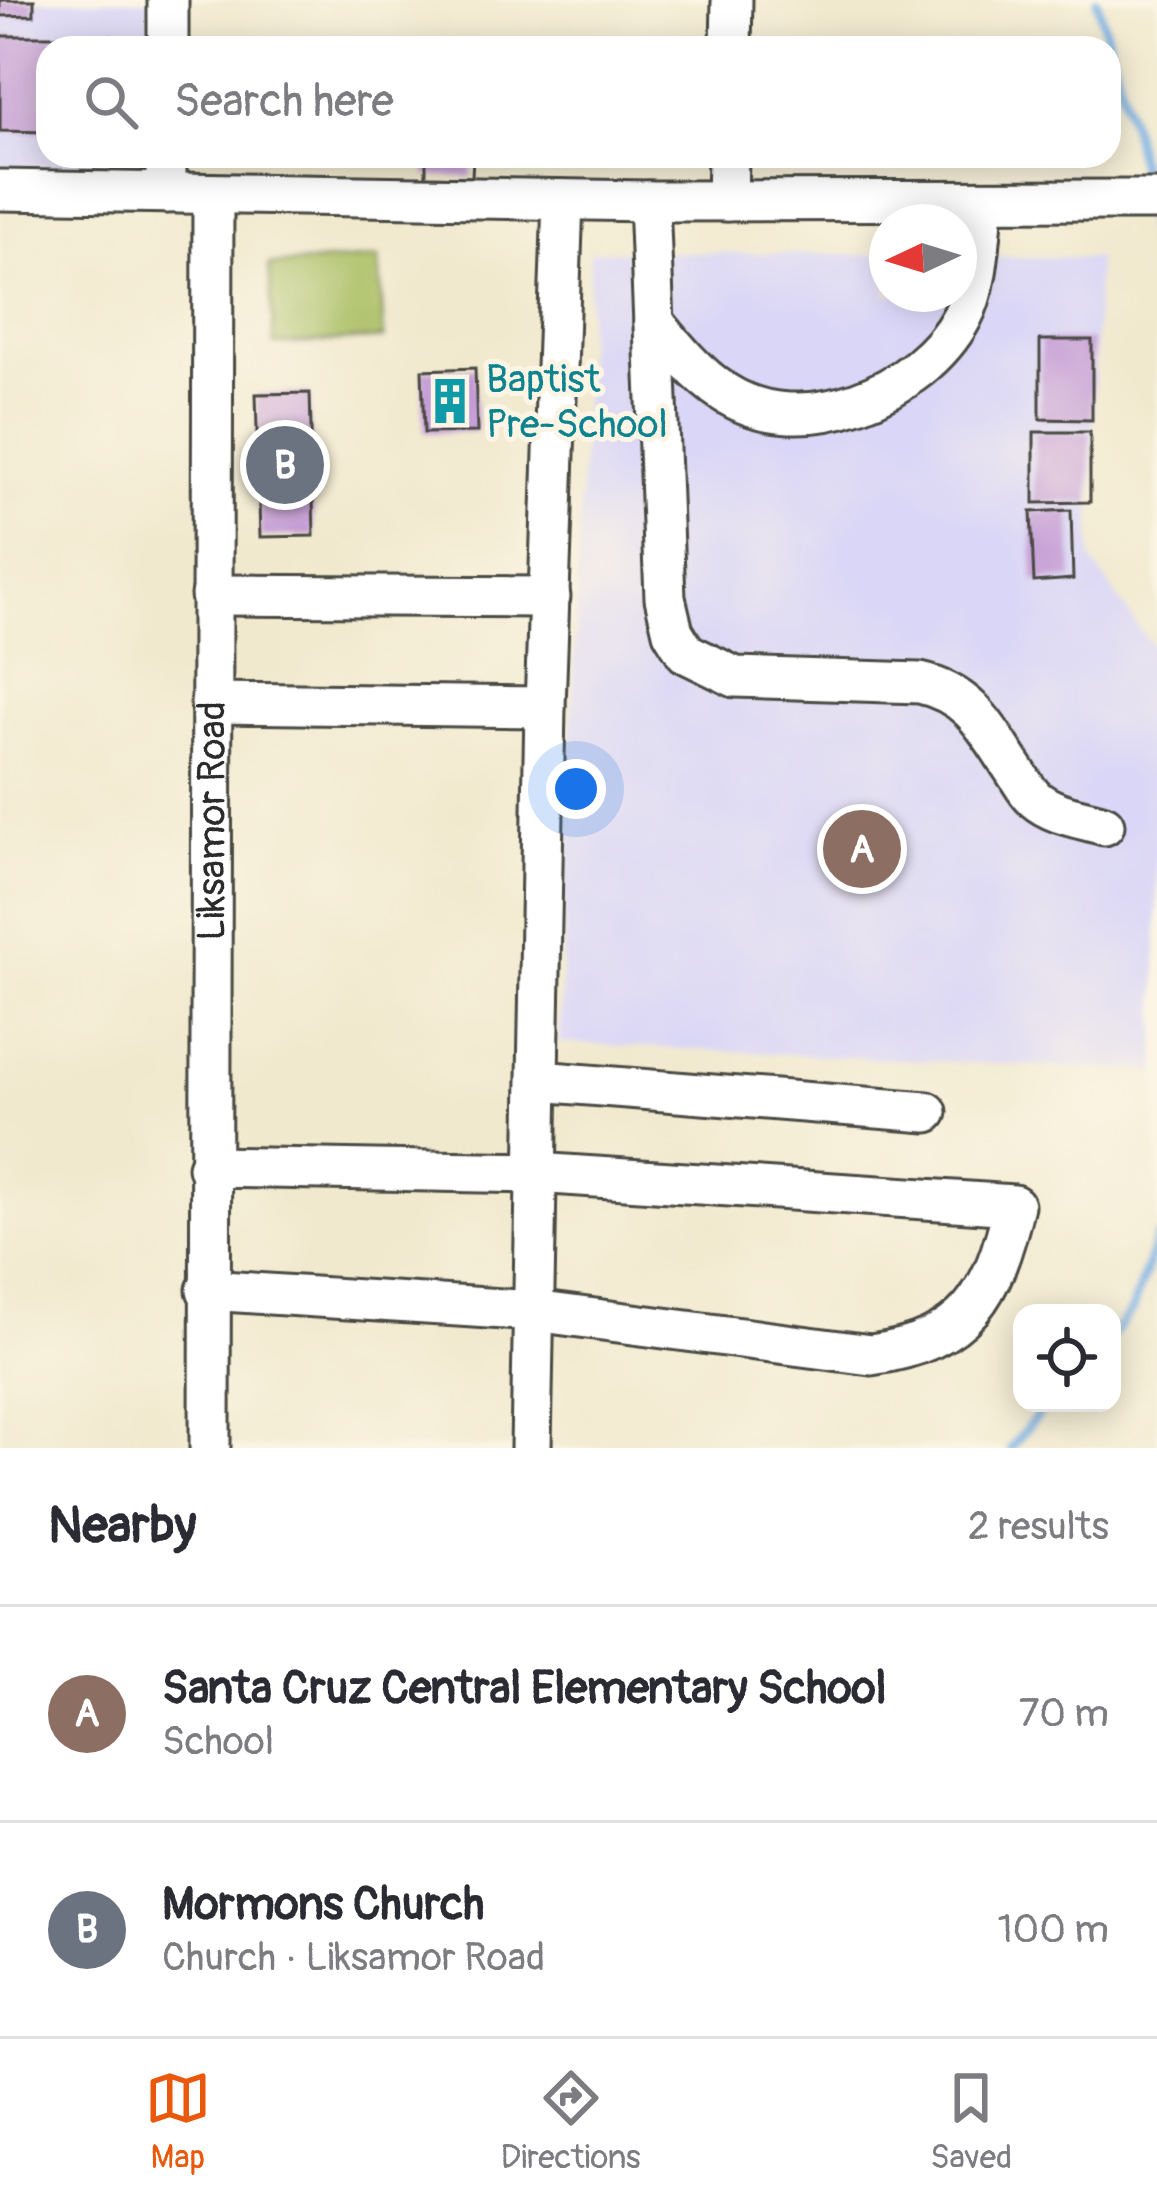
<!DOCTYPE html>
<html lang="en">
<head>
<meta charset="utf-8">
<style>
	:root { --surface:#fff; --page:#f7f7f7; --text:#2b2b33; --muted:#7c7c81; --line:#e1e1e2; --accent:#ea580c }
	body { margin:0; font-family:Pangolin,sans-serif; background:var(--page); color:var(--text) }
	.controls { position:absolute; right:36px; bottom:36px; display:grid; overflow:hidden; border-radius:24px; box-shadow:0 6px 30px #0003 }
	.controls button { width:108px; height:108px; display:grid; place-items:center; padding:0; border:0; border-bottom:3px solid var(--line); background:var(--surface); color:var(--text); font:60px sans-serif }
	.compass { position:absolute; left:869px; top:204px; width:108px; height:108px; border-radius:50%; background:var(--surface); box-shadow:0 6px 30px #0003; rotate:266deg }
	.you { position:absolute; left:576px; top:789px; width:42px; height:42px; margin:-30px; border:9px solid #fff; border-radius:50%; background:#1a73e8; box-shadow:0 0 0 18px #1a73e833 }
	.badge { display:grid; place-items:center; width:78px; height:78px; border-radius:50%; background:var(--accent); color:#fff; font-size:39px; font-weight:700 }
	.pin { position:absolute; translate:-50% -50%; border:6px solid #fff; box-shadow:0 3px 12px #0006 }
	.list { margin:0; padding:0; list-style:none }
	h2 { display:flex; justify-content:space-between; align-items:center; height:156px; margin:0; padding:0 48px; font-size:51px }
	h2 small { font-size:39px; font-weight:400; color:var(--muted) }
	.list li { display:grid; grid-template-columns:78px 1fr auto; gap:36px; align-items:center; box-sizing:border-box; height:216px; padding:0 48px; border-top:3px solid var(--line) }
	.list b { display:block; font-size:45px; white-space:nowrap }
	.list p { margin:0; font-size:39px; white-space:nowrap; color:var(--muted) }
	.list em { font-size:39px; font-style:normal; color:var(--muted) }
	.icon { flex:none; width:66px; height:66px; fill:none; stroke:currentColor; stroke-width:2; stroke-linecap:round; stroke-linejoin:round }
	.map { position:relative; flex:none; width:1157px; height:1448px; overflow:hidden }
	.search { position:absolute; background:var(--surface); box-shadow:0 6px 30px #0003; left:36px; right:36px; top:36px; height:132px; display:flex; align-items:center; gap:30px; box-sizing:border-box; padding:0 42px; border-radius:36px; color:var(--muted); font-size:45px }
	.sheet { height:588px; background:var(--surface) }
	nav { display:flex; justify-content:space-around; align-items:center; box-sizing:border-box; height:168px; border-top:3px solid var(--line); background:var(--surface); font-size:33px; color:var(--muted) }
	nav a { display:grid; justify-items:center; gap:6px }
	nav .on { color:var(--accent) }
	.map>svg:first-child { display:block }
	.built { fill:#d9d6f7 }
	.green { fill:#a7bd61; stroke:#697446; stroke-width:3 }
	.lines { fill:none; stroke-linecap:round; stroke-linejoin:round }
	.stream { stroke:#73afe4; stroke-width:9 }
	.building { fill:#c299d6 }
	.minor-casing { stroke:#494843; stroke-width:45 }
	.minor { stroke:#fff; stroke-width:39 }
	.labels { text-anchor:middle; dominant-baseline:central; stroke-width:10; stroke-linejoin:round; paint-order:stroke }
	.culture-label { font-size:39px; fill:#0d838f; stroke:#fcf5e5; text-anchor:start }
	.street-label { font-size:39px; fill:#2b2b2b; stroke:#fcf5e5 }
</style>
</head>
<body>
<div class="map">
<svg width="1157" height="1448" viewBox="0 0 1157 1448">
	<rect width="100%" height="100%" fill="#fcf5e5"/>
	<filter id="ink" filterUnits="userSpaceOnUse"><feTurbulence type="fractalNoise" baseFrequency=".00833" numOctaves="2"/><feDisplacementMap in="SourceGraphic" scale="24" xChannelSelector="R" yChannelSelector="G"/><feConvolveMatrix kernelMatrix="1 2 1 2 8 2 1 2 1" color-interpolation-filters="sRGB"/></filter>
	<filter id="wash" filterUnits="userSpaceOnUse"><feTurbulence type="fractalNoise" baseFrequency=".004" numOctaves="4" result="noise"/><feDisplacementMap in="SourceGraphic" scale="48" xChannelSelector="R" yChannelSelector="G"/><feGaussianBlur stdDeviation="2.7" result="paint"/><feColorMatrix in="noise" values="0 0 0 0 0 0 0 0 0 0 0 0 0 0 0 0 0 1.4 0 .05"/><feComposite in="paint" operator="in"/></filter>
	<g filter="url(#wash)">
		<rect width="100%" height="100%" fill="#f1e9ce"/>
		<g class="built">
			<polygon points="0,0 151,0 150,48 48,48 48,156 150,156 150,166 0,168"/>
			<polygon points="590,251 887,255 887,294 959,294 959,256 1097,258 1091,559 1157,654 1157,1072 559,1043"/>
		</g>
		<polygon class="green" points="379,258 384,338 274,345 269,265"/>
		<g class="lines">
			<g class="stream">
				<polyline points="1097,0 1134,136 1144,192"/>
				<polyline points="1147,208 1157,268"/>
				<polyline points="1112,1336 1132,1310 1157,1237"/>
				<polyline points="1011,1448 1047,1403"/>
			</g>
		</g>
		<g id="blocks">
			<g class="building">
				<polygon points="0,0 34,0 34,15 0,16"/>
				<polygon points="0,36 111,36 111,48 48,48 48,132 0,131"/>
				<polygon points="426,156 473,156 472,177 426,176"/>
				<polygon points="1040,340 1092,340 1092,420 1040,419"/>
				<polygon points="475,368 477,432 424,433 422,370"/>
				<polygon points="310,393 314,536 260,537 256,394"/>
				<polygon points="1034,432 1090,432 1090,502 1034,503"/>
				<polygon points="1071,510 1073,579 1034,582 1031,512"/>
			</g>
		</g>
	</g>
	<g filter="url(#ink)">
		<use href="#blocks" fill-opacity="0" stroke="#494843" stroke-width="3"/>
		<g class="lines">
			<defs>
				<g id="minor">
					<polyline points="168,48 168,0"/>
					<polyline points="731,48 732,0"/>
					<polyline points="0,190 649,201 1157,200"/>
					<polyline points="166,193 166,156"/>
					<path d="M649 201 665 598 673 632 686 653 735 677 920 683C970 694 986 727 1013 768 1020 778 1026 791 1035 799 1053 815 1082 818 1104 825"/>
					<polyline points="727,201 728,156"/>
					<path d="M654 322C675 348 696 374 725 393 802 443 922 393 962 317 980 283 979 238 984 201"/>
					<polyline points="211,595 550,597"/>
					<polyline points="211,703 545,707"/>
					<polyline points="539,1081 927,1112"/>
					<path d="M207 1290 534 1311 871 1355C968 1341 993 1295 1014 1205L536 1173 208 1167"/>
					<path id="s1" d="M210 1448 213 194"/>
					<polyline points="531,1448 545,707 563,200"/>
				</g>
			</defs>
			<use href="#minor" class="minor-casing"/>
			<use href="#minor" class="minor"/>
		</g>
	</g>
	<defs>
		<symbol id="building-bare" viewBox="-9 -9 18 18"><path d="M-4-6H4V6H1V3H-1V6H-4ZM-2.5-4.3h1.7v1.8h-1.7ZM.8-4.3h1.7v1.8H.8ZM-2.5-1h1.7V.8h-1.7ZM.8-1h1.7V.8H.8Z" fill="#0f9aa8" stroke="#fcf5e5" stroke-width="2.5" paint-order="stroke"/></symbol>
	</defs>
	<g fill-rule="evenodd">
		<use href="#building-bare" x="417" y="368" width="66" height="66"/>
	</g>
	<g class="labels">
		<g class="culture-label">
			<text x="486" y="379">Baptist<tspan x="486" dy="45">Pre-School</tspan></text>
		</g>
		<g class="street-label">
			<text stroke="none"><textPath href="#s1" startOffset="627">Liksamor Road</textPath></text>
		</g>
	</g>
</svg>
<div class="controls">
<button><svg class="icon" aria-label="locate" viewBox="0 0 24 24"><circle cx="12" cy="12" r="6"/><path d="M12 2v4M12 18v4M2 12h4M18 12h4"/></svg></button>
</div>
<svg class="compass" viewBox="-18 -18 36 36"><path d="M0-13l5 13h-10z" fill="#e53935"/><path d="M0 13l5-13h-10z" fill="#7c7c81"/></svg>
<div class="you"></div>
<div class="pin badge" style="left:862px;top:849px;background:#8d6e63">A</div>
<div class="pin badge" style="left:285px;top:465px;background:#6b7280">B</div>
<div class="search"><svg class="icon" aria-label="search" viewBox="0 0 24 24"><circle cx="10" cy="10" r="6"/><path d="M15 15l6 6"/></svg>Search here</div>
</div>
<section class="sheet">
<h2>Nearby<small>2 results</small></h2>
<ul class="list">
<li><span class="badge" style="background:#8d6e63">A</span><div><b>Santa Cruz Central Elementary School</b><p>School</p></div><em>70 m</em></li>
<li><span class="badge" style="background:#6b7280">B</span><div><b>Mormons Church</b><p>Church · Liksamor Road</p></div><em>100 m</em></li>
</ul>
</section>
<nav>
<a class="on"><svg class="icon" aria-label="map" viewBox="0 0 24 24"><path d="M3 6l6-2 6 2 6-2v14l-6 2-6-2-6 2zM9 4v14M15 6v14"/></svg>Map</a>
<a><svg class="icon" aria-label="directions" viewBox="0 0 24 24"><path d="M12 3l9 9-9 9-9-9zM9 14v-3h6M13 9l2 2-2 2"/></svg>Directions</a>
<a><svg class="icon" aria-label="saved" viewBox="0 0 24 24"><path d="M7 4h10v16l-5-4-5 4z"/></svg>Saved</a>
</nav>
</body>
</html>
